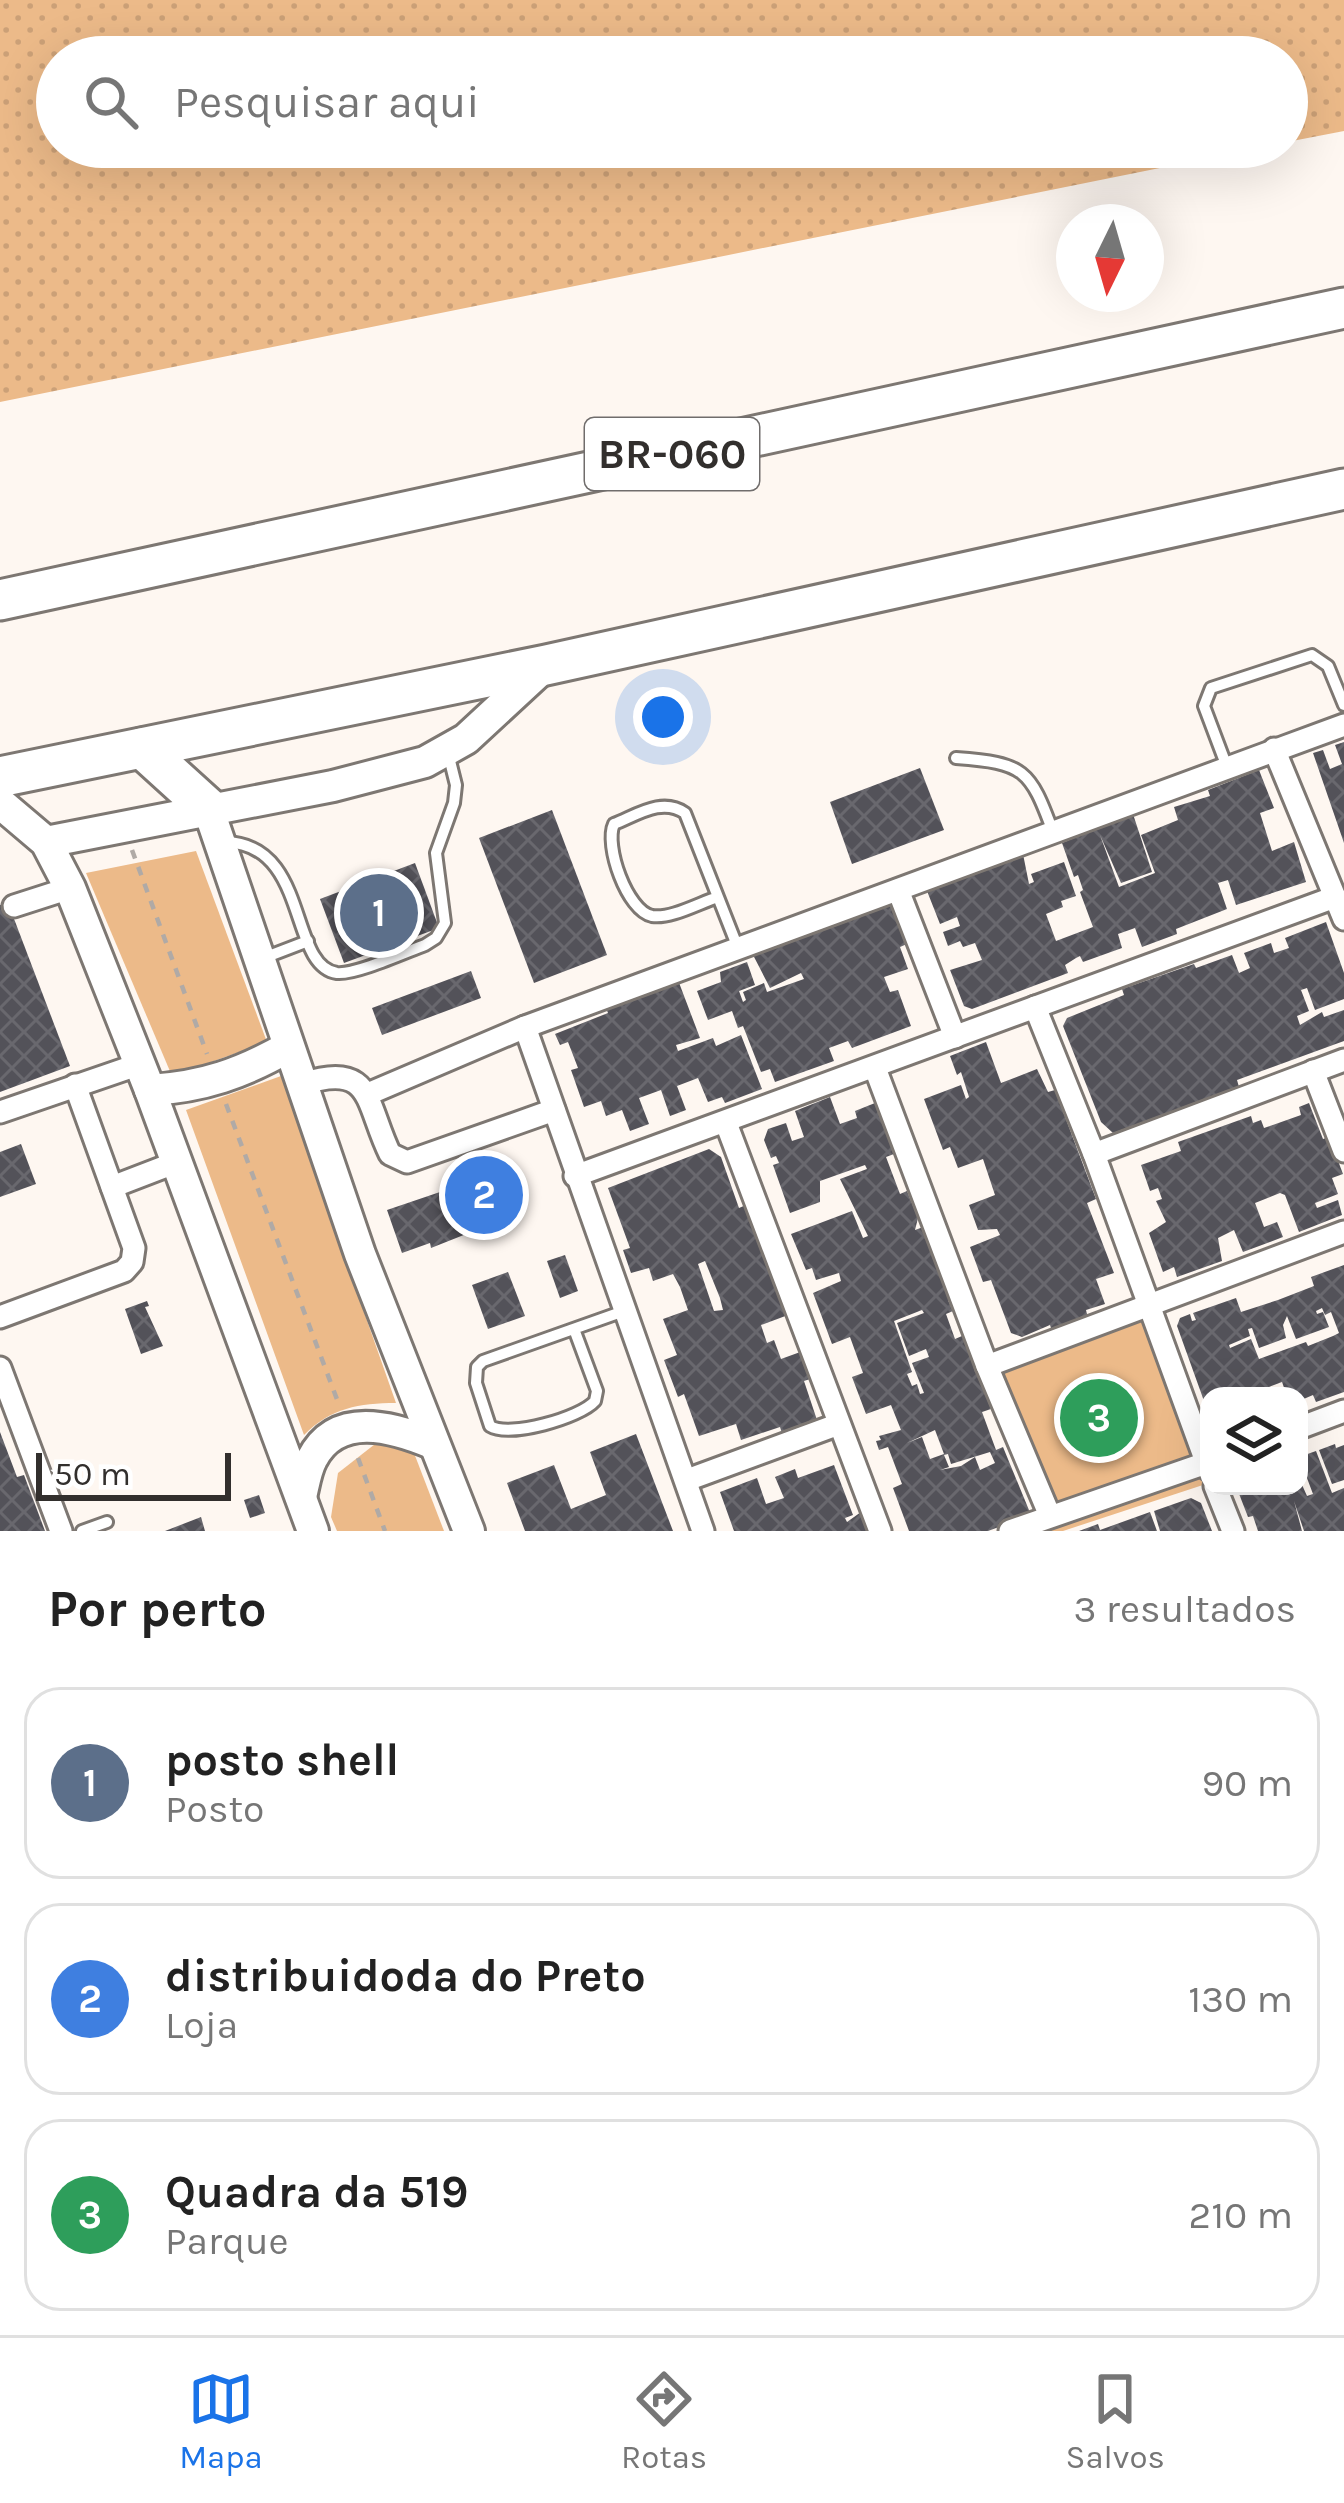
<!DOCTYPE html>
<html lang="pt">
<head>
<meta charset="utf-8">
<style>
	:root { --surface:#fff; --page:#f2f2f2; --text:#222; --muted:#767676; --line:#e0e0e0; --accent:#1a73e8 }
	body { margin:0; font-family:Karla,sans-serif; background:var(--page); color:var(--text) }
	.controls { position:absolute; right:36px; bottom:36px; display:grid; overflow:hidden; border-radius:24px; box-shadow:0 12px 48px #0002 }
	.controls button { width:108px; height:108px; display:grid; place-items:center; padding:0; border:0; border-bottom:3px solid var(--line); background:var(--surface); color:var(--text); font:60px sans-serif }
	.compass { position:absolute; left:1056px; top:204px; width:108px; height:108px; border-radius:50%; background:var(--surface); box-shadow:0 12px 48px #0002; rotate:185deg }
	.scale { position:absolute; left:36px; bottom:30px; width:195px; box-sizing:border-box; padding-left:12px; border:6px solid #322f2d; border-top:0; font-size:33px; line-height:42px; white-space:nowrap; color:#322f2d; -webkit-text-stroke:9px #fff; paint-order:stroke }
	.you { position:absolute; left:663px; top:717px; width:42px; height:42px; margin:-30px; border:9px solid #fff; border-radius:50%; background:#1a73e8; box-shadow:0 0 0 18px #1a73e833 }
	.badge { display:grid; place-items:center; width:78px; height:78px; border-radius:50%; background:var(--accent); color:#fff; font-size:39px; font-weight:700 }
	.pin { position:absolute; translate:-50% -50%; border:6px solid #fff; box-shadow:0 3px 12px #0006 }
	.list { margin:0; padding:0; list-style:none }
	h2 { display:flex; justify-content:space-between; align-items:center; height:156px; margin:0; padding:0 48px; font-size:51px }
	h2 small { font-size:39px; font-weight:400; color:var(--muted) }
	.list li { display:grid; grid-template-columns:78px 1fr auto; gap:36px; align-items:center; box-sizing:border-box; height:192px; margin:0 24px 24px; padding:0 24px; border:3px solid var(--line); border-radius:36px }
	.list b { display:block; font-size:45px; white-space:nowrap }
	.list p { margin:0; font-size:39px; white-space:nowrap; color:var(--muted) }
	.list em { font-size:39px; font-style:normal; color:var(--muted) }
	.icon { flex:none; width:66px; height:66px; fill:none; stroke:currentColor; stroke-width:2; stroke-linecap:round; stroke-linejoin:round }
	.map { position:relative; flex:none; width:1344px; height:1531px; overflow:hidden }
	.search { position:absolute; background:var(--surface); box-shadow:0 12px 48px #0002; left:36px; right:36px; top:36px; height:132px; display:flex; align-items:center; gap:30px; box-sizing:border-box; padding:0 42px; border-radius:66px; color:var(--muted); font-size:45px }
	.sheet { height:804px; background:var(--surface) }
	nav { display:flex; justify-content:space-around; align-items:center; box-sizing:border-box; height:168px; border-top:3px solid var(--line); background:var(--surface); font-size:33px; color:var(--muted) }
	nav a { display:grid; justify-items:center; gap:6px }
	nav .on { color:var(--accent) }
	.map>svg:first-child { display:block }
	.grass { fill:url(#grass-dots) }
	.park { fill:#ecba89 }
	.building { fill:url(#building-cross-hatch); fill-rule:evenodd }
	.lines { fill:none; stroke-linecap:round; stroke-linejoin:round }
	.lane-casing { stroke:#7d7772; stroke-width:16 }
	.street-casing { stroke:#7d7772; stroke-width:27 }
	.secondary-casing { stroke:#7d7772; stroke-width:36 }
	.highway-casing { stroke:#7d7772; stroke-width:45 }
	.path { stroke:#b0aaa6; stroke-width:4.5; stroke-dasharray:9 9; stroke-linecap:butt }
	.lane { stroke:#fff; stroke-width:10 }
	.street { stroke:#fff; stroke-width:21 }
	.secondary { stroke:#fff; stroke-width:30 }
	.highway { stroke:#fff; stroke-width:39 }
	.labels { text-anchor:middle; dominant-baseline:central; stroke-width:12; stroke-linejoin:round; paint-order:stroke }
	.shield { fill:#fff; stroke:#706d6c; stroke-width:3 }
	.shield-label { font-size:42px; font-weight:bold; fill:#322f2d }
</style>
</head>
<body>
<div class="map">
<svg width="1344" height="1531" viewBox="0 0 1344 1531">
	<defs>
		<pattern id="grass-dots" width="8" height="8" patternUnits="userSpaceOnUse" patternTransform="scale(3)"><rect width="8" height="8" fill="#ecba89"/><path d="M2 2h.1M6 6h.1" fill="none" stroke="#cba077" stroke-width="1.8" stroke-linecap="round"/></pattern>
		<pattern id="building-cross-hatch" width="8" height="8" patternUnits="userSpaceOnUse" patternTransform="scale(3)"><rect width="8" height="8" fill="#535259"/><path d="M0 0l8 8M0 8l8-8" fill="none" stroke="#69686e"/></pattern>
	</defs>
	<rect width="100%" height="100%" fill="#fef7f1"/>
	<polygon class="grass" points="0,0 1344,0 1344,131 1287,142 1287,57 57,57 57,147 1264,147 0,402"/>
	<g class="park">
		<polygon points="196,851 267,1042 172,1076 86,873"/>
		<path d="M281 1076 396 1403C359 1403 331 1408 304 1435L186 1110Z"/>
		<polygon points="1158,1314 1209,1483 1063,1531 1046,1531 989,1379"/>
		<polygon points="384,1437 414,1453 444,1531 337,1531 331,1517 338,1473"/>
	</g>
	<g class="building">
		<polygon points="1344,742 1344,843 1313,753 1323,750 1330,769 1342,764 1335,745"/>
		<polygon points="920,768 944,830 852,864 830,802"/>
		<polygon points="1259,770 1274,808 1260,813 1272,851 1294,842 1306,882 1236,905 1228,880 1218,883 1227,909 1176,929 1177,934 1142,947 1135,928 1118,934 1122,948 1083,962 1080,956 1076,958 1065,965 1068,973 972,1009 964,1006 950,970 982,960 975,943 963,947 960,941 948,946 943,932 960,926 957,917 940,924 927,891 1023,854 1029,884 1034,882 1031,874 1064,862 1076,896 1061,901 1063,907 1046,914 1056,941 1093,927 1080,892 1083,890 1078,875 1074,877 1062,843 1133,814 1152,872 1121,883 1100,835 1119,887 1155,873 1141,835 1178,820 1174,807 1210,796 1208,790"/>
		<polygon points="552,810 607,955 534,983 479,838"/>
		<polygon points="415,863 439,928 344,963 320,899"/>
		<polygon points="8,903 70,1066 0,1092 0,905"/>
		<polygon points="884,903 893,907 907,944 900,947 908,969 884,977 890,992 898,990 911,1026 852,1048 848,1041 829,1048 834,1061 775,1082 770,1069 761,1072 743,1026 738,1028 732,1011 708,1020 697,991 721,982 720,972 747,962 755,985 739,991 743,1002 746,1000 743,992 764,983 767,992 804,979 801,973 770,988 752,953"/>
		<polygon points="1326,922 1344,973 1344,999 1315,1010 1307,988 1301,990 1309,1011 1297,1016 1300,1025 1322,1012 1324,1017 1344,1010 1344,1041 1237,1080 1239,1087 1113,1133 1101,1122 1063,1026 1067,1018 1124,995 1122,989 1194,964 1196,968 1232,955 1239,973 1250,968 1244,953 1271,943 1274,953 1289,948 1285,938"/>
		<polygon points="471,971 481,998 382,1035 372,1008"/>
		<polygon points="678,980 700,1038 676,1045 678,1051 713,1038 716,1046 741,1035 762,1089 725,1103 722,1097 708,1102 698,1078 677,1086 686,1110 670,1116 661,1090 639,1098 649,1124 630,1131 622,1110 606,1116 601,1101 584,1107 571,1070 578,1068 568,1042 560,1045 555,1034 608,1013 606,1008"/>
		<polygon points="986,1042 1001,1083 1037,1069 1048,1092 1055,1090 1096,1199 1087,1203 1114,1273 1096,1279 1105,1304 1086,1310 1088,1318 1052,1331 1050,1325 1022,1337 1011,1333 991,1280 983,1282 970,1247 1000,1235 997,1229 978,1230 969,1205 995,1195 983,1159 958,1168 950,1147 943,1150 924,1099 961,1085 966,1099 969,1097 961,1072 957,1075 950,1056"/>
		<path d="M830 1097 840 1124 857 1118 855 1111 875 1103 894 1154 886 1157 900 1194 907 1191 918 1218 915 1230 929 1225 957 1297 948 1300 953 1311 946 1314 955 1339 969 1333 982 1371 977 1373 991 1409 982 1412 996 1450 1003 1447 1031 1515 988 1531H909L893 1488 902 1484 888 1447 879 1450 876 1441 881 1440 879 1436 901 1430 891 1405 866 1414 852 1377 863 1373 850 1337 832 1344 813 1293 841 1281 839 1273 816 1280 812 1268 806 1270 791 1234 852 1211 863 1238 868 1236 840 1179 867 1169 865 1165 820 1181V1202L790 1213 773 1165 779 1163 776 1156 771 1158 764 1140 768 1129 786 1123 792 1141 804 1137 795 1111ZM922 1310 924 1313 897 1323 909 1356 926 1349 929 1357 912 1363 924 1393 920 1394 917 1384 912 1386 907 1374 912 1372 894 1321ZM935 1430 944 1454 930 1459 922 1437 907 1443ZM990 1452 995 1463 980 1470 975 1457 961 1466 940 1470 949 1467 944 1455 948 1454 951 1464Z"/>
		<polygon points="1309,1103 1323,1139 1329,1137 1343,1174 1332,1178 1338,1194 1315,1203 1317,1208 1338,1200 1342,1215 1299,1232 1285,1195 1280,1193 1255,1203 1264,1227 1277,1222 1283,1237 1243,1252 1234,1230 1218,1238 1222,1261 1177,1277 1174,1267 1163,1272 1149,1233 1166,1222 1156,1201 1162,1199 1158,1188 1150,1191 1141,1165 1181,1151 1178,1142 1251,1116 1253,1123 1261,1120 1264,1128 1301,1115 1299,1107"/>
		<polygon points="21,1144 36,1184 0,1197 0,1152"/>
		<path d="M709 1149 721 1157 739 1208 746 1205 788 1315 761 1325 767 1343 774 1340 781 1359 803 1351 813 1378 804 1381 817 1420 782 1433 780 1427 741 1440 736 1424 699 1436 684 1394 678 1397 664 1360 677 1355 663 1319 688 1310 680 1287 673 1274 653 1281 649 1268 631 1273 623 1250 630 1248 608 1188ZM705 1261 720 1298 723 1310 714 1311 698 1264Z"/>
		<polygon points="493,1174 509,1217 431,1248 430,1243 402,1253 387,1210"/>
		<polygon points="565,1255 578,1291 560,1298 547,1261"/>
		<path d="M1344 1265V1392L1316 1402 1313 1395 1299 1401V1396H1287L1282 1382 1269 1387 1273 1396H1209L1204 1401 1177 1326 1180 1318 1190 1314 1192 1321 1196 1320 1193 1313 1236 1298 1241 1312 1278 1300 1314 1286 1311 1277ZM1322 1308 1325 1315 1331 1312 1339 1333 1333 1336 1308 1346 1306 1342 1259 1359 1251 1339 1230 1348 1229 1345 1250 1336 1248 1329 1252 1328 1259 1348 1286 1338 1283 1325 1287 1316 1296 1339 1329 1327 1323 1312 1317 1314 1316 1311Z"/>
		<polygon points="508,1272 525,1316 488,1329 472,1285"/>
		<polygon points="147,1301 149,1306 145,1307 163,1346 141,1354 125,1309"/>
		<polygon points="0,1432 17,1477 24,1475 45,1531 0,1531"/>
		<polygon points="636,1434 673,1531 525,1531 507,1483 554,1465 571,1509 606,1495 590,1452"/>
		<polygon points="1335,1444 1336,1448 1344,1445 1344,1480 1332,1484 1319,1450"/>
		<polygon points="1316,1451 1332,1493 1344,1488 1344,1531 1304,1531 1294,1501 1302,1531 1258,1531 1253,1516 1248,1517 1236,1486 1299,1486 1299,1478 1307,1496 1313,1494 1299,1457"/>
		<polygon points="834,1465 853,1515 845,1518 847,1522 861,1512 867,1531 734,1531 720,1492 757,1478 766,1504 784,1498 775,1477 795,1469 798,1478"/>
		<polygon points="259,1495 265,1513 250,1518 244,1500"/>
		<polygon points="1191,1498 1201,1503 1212,1531 1160,1531 1154,1511"/>
		<polygon points="1150,1512 1157,1531 1079,1531 1098,1524 1100,1530"/>
		<polygon points="201,1517 205,1531 165,1531"/>
	</g>
	<g class="lines">
		<defs>
			<g id="lane">
				<path d="M956 758C1024 763 1030 769 1053 832"/>
				<polyline points="1227,767 1204,706 1211,688 1312,655 1328,666 1344,705"/>
				<path d="M225 842C310 844 288 966 337 973 355 975 406 952 425 945L436 938 445 923 436 853 454 803 456 785 448 753"/>
				<path d="M718 897C699 903 671 919 652 916 627 911 604 845 614 824 637 815 662 797 685 813L738 948"/>
				<polyline points="261,959 308,941"/>
				<path d="M574 1329 597 1391 595 1401C580 1418 509 1438 490 1426L476 1383 477 1367 483 1361 624 1311"/>
				<polyline points="82,1531 107,1522"/>
			</g>
			<g id="street">
				<polyline points="1274,749 1344,919"/>
				<polyline points="898,890 955,1037"/>
				<polyline points="14,906 70,888"/>
				<polyline points="1035,1007 1094,1154 1209,1470"/>
				<polyline points="525,1027 703,1531"/>
				<polyline points="875,1068 987,1366 1050,1516"/>
				<polyline points="1313,1071 1344,1151"/>
				<path d="M302 1084C374 1061 365 1103 390 1154L407 1162 554 1110"/>
				<polyline points="368,1094 525,1027 1344,725"/>
				<polyline points="0,1112 137,1065"/>
				<polyline points="726,1123 880,1531"/>
				<polyline points="1094,1154 1344,1060"/>
				<polyline points="575,1176 1335,897"/>
				<polyline points="112,1187 177,1162"/>
				<polyline points="0,1317 124,1271 132,1262 134,1248 75,1085"/>
				<polyline points="987,1366 1344,1232"/>
				<polyline points="0,1368 61,1531"/>
				<polyline points="1299,1428 1344,1411"/>
				<polyline points="687,1480 839,1424"/>
				<polyline points="1215,1486 1233,1531"/>
				<polyline points="1010,1531 1209,1462"/>
			</g>
			<g id="secondary">
				<polyline points="0,803 46,842 70,888 150,1090 313,1531"/>
				<polyline points="208,808 360,1254 469,1531"/>
				<polyline points="46,842 333,786 425,762 466,739 546,665"/>
				<path d="M150 1090C203 1087 243 1073 288 1047"/>
				<path d="M301 1497C304 1485 306 1470 312 1459 337 1410 394 1427 434 1444"/>
			</g>
			<g id="highway">
				<polyline points="0,600 1344,308"/>
				<polyline points="142,748 208,808"/>
				<polyline points="0,777 546,665 1344,489"/>
			</g>
		</defs>
		<use href="#lane" class="lane-casing"/>
		<use href="#street" class="street-casing"/>
		<use href="#secondary" class="secondary-casing"/>
		<use href="#highway" class="highway-casing"/>
		<g class="path">
			<polyline points="132,850 207,1054"/>
			<polyline points="226,1104 338,1402"/>
			<polyline points="358,1458 385,1531"/>
		</g>
		<use href="#lane" class="lane"/>
		<use href="#street" class="street"/>
		<use href="#secondary" class="secondary"/>
		<use href="#highway" class="highway"/>
	</g>
	<g class="labels">
		<rect class="shield" x="585" y="418" width="174" height="72" rx="9"/>
		<g class="shield-label">
			<text x="672" y="454">BR-060</text>
		</g>
	</g>
</svg>
<div class="controls">
<button><svg class="icon" aria-label="layers" viewBox="0 0 24 24"><path d="M12 4l9 5-9 5-9-5zM3 14l9 5 9-5"/></svg></button>
</div>
<svg class="compass" viewBox="-18 -18 36 36"><path d="M0-13l5 13h-10z" fill="#e53935"/><path d="M0 13l5-13h-10z" fill="#767676"/></svg>
<div class="scale">50 m</div>
<div class="you"></div>
<div class="pin badge" style="left:379px;top:913px;background:#5c6f8a">1</div>
<div class="pin badge" style="left:484px;top:1195px;background:#3f7fe0">2</div>
<div class="pin badge" style="left:1099px;top:1418px;background:#2e9e5b">3</div>
<div class="search"><svg class="icon" aria-label="search" viewBox="0 0 24 24"><circle cx="10" cy="10" r="6"/><path d="M15 15l6 6"/></svg>Pesquisar aqui</div>
</div>
<section class="sheet">
<h2>Por perto<small>3 resultados</small></h2>
<ul class="list">
<li><span class="badge" style="background:#5c6f8a">1</span><div><b>posto shell</b><p>Posto</p></div><em>90 m</em></li>
<li><span class="badge" style="background:#3f7fe0">2</span><div><b>distribuidoda do Preto</b><p>Loja</p></div><em>130 m</em></li>
<li><span class="badge" style="background:#2e9e5b">3</span><div><b>Quadra da 519</b><p>Parque</p></div><em>210 m</em></li>
</ul>
</section>
<nav>
<a class="on"><svg class="icon" aria-label="map" viewBox="0 0 24 24"><path d="M3 6l6-2 6 2 6-2v14l-6 2-6-2-6 2zM9 4v14M15 6v14"/></svg>Mapa</a>
<a><svg class="icon" aria-label="directions" viewBox="0 0 24 24"><path d="M12 3l9 9-9 9-9-9zM9 14v-3h6M13 9l2 2-2 2"/></svg>Rotas</a>
<a><svg class="icon" aria-label="saved" viewBox="0 0 24 24"><path d="M7 4h10v16l-5-4-5 4z"/></svg>Salvos</a>
</nav>
</body>
</html>
